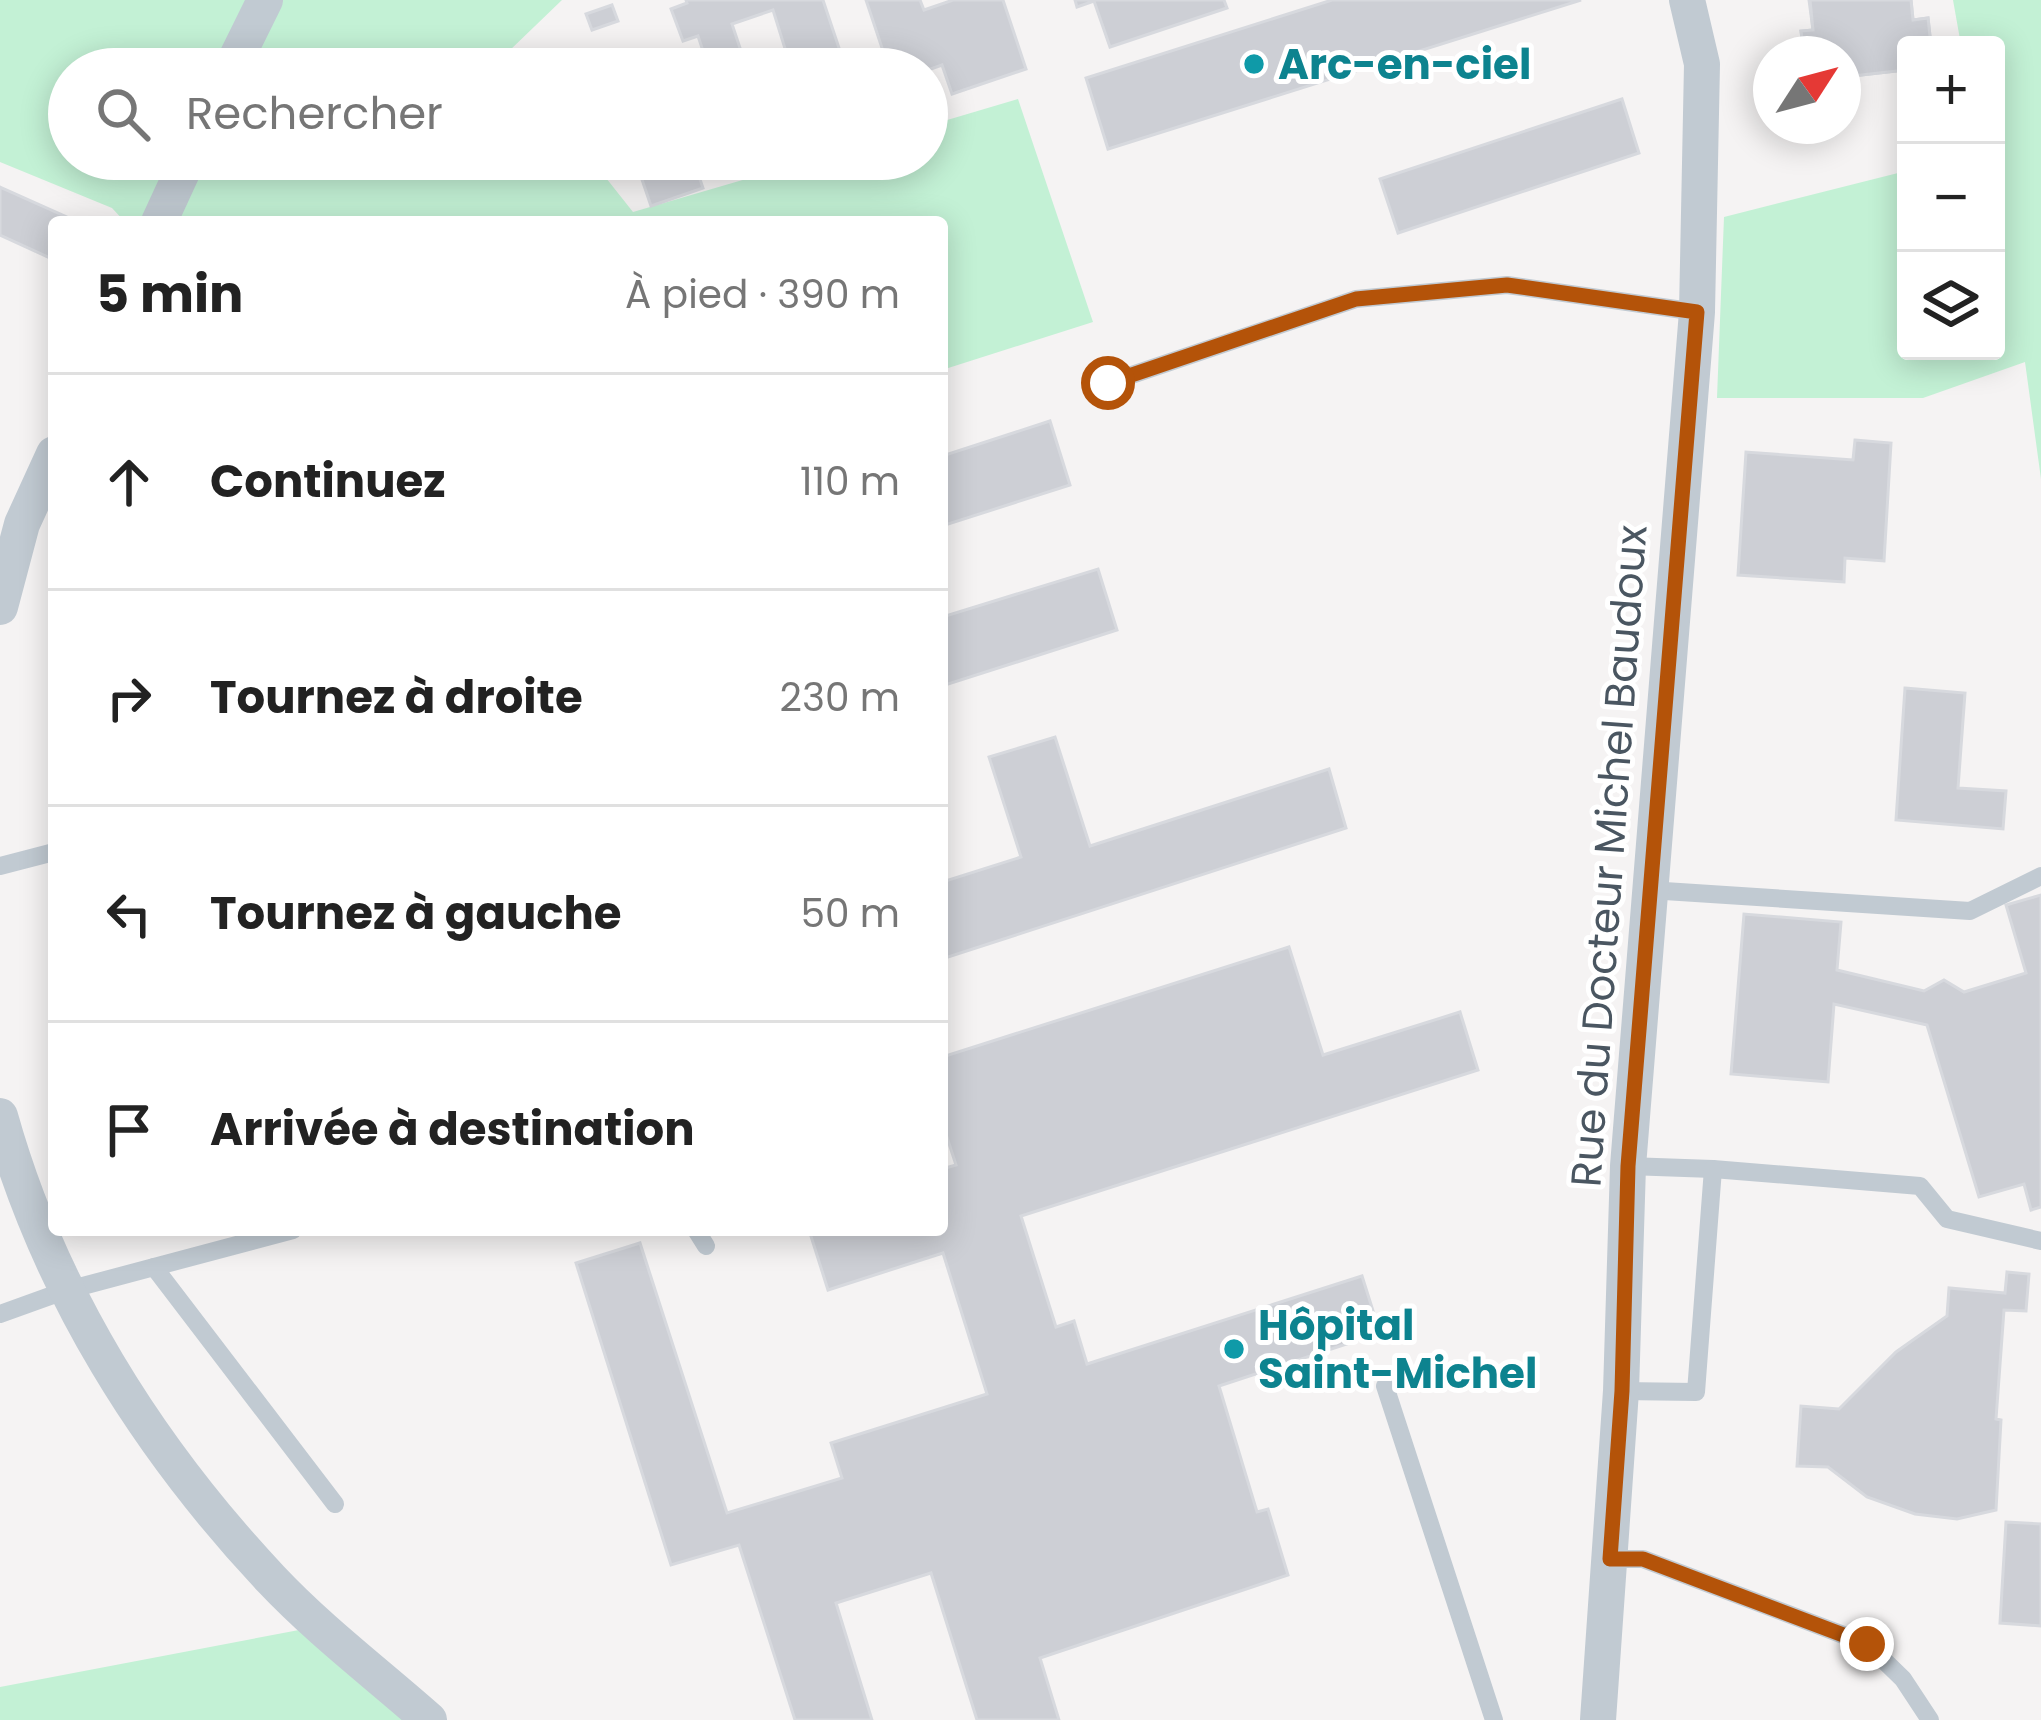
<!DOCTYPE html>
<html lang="fr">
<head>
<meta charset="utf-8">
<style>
	:root { --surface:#fff; --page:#f6f6f6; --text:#222; --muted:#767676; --line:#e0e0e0 }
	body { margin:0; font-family:Poppins,sans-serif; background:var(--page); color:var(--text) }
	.controls { position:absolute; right:36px; top:36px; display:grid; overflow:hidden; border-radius:12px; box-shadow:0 6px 30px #0003 }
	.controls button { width:108px; height:108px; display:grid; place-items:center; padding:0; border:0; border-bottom:3px solid var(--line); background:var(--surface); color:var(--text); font:60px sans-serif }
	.compass { position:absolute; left:1753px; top:36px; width:108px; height:108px; border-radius:50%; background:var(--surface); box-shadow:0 6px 30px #0003; rotate:54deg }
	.stop { position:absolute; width:36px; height:36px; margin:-27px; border:9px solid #b45309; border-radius:50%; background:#fff }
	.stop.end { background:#b45309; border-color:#fff; box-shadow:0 3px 12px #0008 }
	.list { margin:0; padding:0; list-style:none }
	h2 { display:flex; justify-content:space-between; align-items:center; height:156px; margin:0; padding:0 48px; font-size:51px }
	h2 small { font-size:39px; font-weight:400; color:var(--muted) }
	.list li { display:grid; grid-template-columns:78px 1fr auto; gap:36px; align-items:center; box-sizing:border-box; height:216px; padding:0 48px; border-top:3px solid var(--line) }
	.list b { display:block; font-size:45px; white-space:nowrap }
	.list em { font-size:39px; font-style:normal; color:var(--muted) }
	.icon { flex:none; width:66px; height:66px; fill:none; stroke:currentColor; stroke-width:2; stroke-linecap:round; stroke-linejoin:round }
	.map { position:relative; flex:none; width:2041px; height:1720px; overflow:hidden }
	.search { position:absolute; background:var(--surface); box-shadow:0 6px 30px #0003; left:48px; top:48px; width:900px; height:132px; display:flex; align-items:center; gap:30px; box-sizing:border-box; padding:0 42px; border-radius:66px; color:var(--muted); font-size:45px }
	.panel { position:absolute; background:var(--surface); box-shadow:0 6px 30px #0003; left:48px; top:216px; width:900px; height:1020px; border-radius:12px }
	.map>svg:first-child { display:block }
	.green { fill:#c3f1d5 }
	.building { fill:#cdcfd5; stroke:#d7d9de; stroke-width:3; fill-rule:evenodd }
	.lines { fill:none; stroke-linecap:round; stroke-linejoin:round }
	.lane { stroke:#c1cad2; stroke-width:18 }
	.street { stroke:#c1cad2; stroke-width:36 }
	.route { stroke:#b45309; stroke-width:15 }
	.culture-dot { fill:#0f9aa8; stroke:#fff; stroke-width:4.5 }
	.labels { text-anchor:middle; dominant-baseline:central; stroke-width:10; stroke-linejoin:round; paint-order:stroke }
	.culture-label { font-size:42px; font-weight:bold; fill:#0d838f; stroke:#fff; text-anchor:start }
	.street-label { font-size:42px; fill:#4a5661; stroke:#fff }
</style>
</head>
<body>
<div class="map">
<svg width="2041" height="1720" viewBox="0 0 2041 1720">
	<rect width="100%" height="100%" fill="#f5f3f3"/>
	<g class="green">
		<polygon points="0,0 562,0 507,53 519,69 69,69 69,159 591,159 633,212 814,159 927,159 927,126 1018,99 1093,322 942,370 942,222 125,222 112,208 0,162"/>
		<polygon points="1953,0 2041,0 2041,479 2025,362 1923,398 1717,398 1724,217 1898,173 1906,122 1906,351 1996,351 1996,45 1961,45"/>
		<polygon points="299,1630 403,1720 0,1720 0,1687"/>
	</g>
	<g class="building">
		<path d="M686 0H823L846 69H709L698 36 683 41 671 9 687 3ZM773 10 787 55 747 69 732 24Z"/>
		<polygon points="866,0 920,0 924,10 953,0 1003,0 1026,69 952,94 942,65 928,70 935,90 927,93 927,69 889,69"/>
		<polygon points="1075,0 1224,0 1227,8 1110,47 1094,1 1077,7"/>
		<polygon points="1332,0 1581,0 1108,149 1086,78"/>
		<polygon points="1809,0 1911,0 1913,20 1928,18 1931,45 1906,45 1906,70 1843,77 1843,54 1804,54 1801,31 1813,30"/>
		<polygon points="1810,0 1911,0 1913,20 1928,18 1931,45 1906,45 1906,70 1843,77 1843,54 1804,54 1801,31 1813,30"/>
		<polygon points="612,5 618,21 592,30 586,14"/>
		<polygon points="1622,99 1639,153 1398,233 1380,179"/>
		<polygon points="635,159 693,159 703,188 651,206"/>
		<polygon points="0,187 69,218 67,222 54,222 50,258 0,235"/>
		<polygon points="1050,421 1070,485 942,526 942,456"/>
		<polygon points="1855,440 1891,443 1884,561 1845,558 1844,582 1738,575 1746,452 1853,460"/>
		<polygon points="1098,569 1117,630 942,686 942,617"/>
		<polygon points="1905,688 1965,693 1958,788 2006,791 2003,829 1896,820"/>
		<polygon points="1055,737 1090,846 1329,769 1346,828 942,959 942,882 1021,857 989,757"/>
		<polygon points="2041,895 2041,1207 2031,1210 2024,1184 1979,1197 1927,1025 1834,1004 1828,1082 1731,1074 1744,914 1841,922 1837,970 1924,991 1944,980 1964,992 2026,973 2006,905"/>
		<polygon points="1289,947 1323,1055 1460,1012 1478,1070 1021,1216 1056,1327 1074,1321 1087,1364 1362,1276 1380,1333 1219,1386 1257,1512 1268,1509 1288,1575 1040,1658 1059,1720 977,1720 931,1573 836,1603 872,1720 795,1720 739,1545 671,1565 576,1263 640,1243 727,1513 842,1478 831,1443 987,1394 943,1253 828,1290 809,1230 942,1230 942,1169 956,1165 942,1122 942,1057"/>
		<polygon points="2007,1272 2029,1274 2026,1311 2004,1310 1996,1419 2001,1420 1996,1510 1957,1519 1915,1514 1867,1497 1828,1467 1797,1466 1801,1406 1839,1409 1896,1352 1947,1316 1949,1288 2005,1293"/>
		<polygon points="2006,1522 2041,1524 2041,1626 2000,1623"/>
	</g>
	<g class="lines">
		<g class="lane">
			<polyline points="1108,383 1356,299 1507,285 1697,312"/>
			<polyline points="0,866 54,852"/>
			<polyline points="1649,890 1970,911 2041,876"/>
			<polyline points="1628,1166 1713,1169 1920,1186 1947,1219 2041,1241"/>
			<polyline points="696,1230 706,1246"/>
			<polyline points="154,1267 335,1504"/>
			<polyline points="0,1314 64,1291 293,1230"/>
			<polyline points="1385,1386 1494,1720"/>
			<polyline points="1621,1391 1696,1392 1713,1169"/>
			<polyline points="1610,1559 1643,1559 1867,1644 1903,1679 1930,1720"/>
		</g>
		<g class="street">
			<polyline points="231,69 265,0"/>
			<polyline points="159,222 188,159"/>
			<polyline points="0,607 22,524 54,454"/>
			<path d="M0 1116C49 1291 147 1447 271 1579 319 1630 377 1674 429 1720"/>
			<polyline points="1598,1720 1621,1391 1628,1166 1697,312 1702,64 1687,0"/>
		</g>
	</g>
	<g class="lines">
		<polyline class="route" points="1108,383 1356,299 1507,285 1697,312 1628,1166 1622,1391 1610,1559 1643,1559 1867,1644"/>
	</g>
	<g class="culture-dot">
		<circle cx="1254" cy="64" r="12"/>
		<circle cx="1234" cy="1349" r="12"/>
	</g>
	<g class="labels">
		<g class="culture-label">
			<text x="1278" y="64">Arc-en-ciel</text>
			<text x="1258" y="1325">Hôpital<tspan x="1258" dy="48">Saint-Michel</tspan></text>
		</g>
		<g class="street-label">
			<text transform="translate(1609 856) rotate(-86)">Rue du Docteur Michel Baudoux</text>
		</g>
	</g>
</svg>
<div class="controls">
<button>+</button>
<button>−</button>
<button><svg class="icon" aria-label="layers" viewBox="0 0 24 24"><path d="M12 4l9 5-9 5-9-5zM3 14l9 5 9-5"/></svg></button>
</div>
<svg class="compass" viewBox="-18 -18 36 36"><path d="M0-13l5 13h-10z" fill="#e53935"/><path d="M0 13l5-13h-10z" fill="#767676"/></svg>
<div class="stop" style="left:1108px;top:383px"></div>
<div class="stop end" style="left:1867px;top:1644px"></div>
<div class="search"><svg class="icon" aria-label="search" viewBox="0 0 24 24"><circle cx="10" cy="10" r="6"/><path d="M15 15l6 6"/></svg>Rechercher</div>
<section class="panel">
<h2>5 min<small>À pied · 390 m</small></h2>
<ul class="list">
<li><svg class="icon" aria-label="ahead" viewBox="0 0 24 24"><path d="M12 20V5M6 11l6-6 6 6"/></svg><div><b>Continuez</b></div><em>110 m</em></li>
<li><svg class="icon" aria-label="right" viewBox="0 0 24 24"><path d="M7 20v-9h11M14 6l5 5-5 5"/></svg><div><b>Tournez à droite</b></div><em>230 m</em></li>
<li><svg class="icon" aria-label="left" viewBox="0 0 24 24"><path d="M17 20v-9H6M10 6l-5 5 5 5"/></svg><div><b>Tournez à gauche</b></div><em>50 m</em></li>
<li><svg class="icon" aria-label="arrive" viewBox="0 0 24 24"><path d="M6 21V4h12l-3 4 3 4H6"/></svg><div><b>Arrivée à destination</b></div></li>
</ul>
</section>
</div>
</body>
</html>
